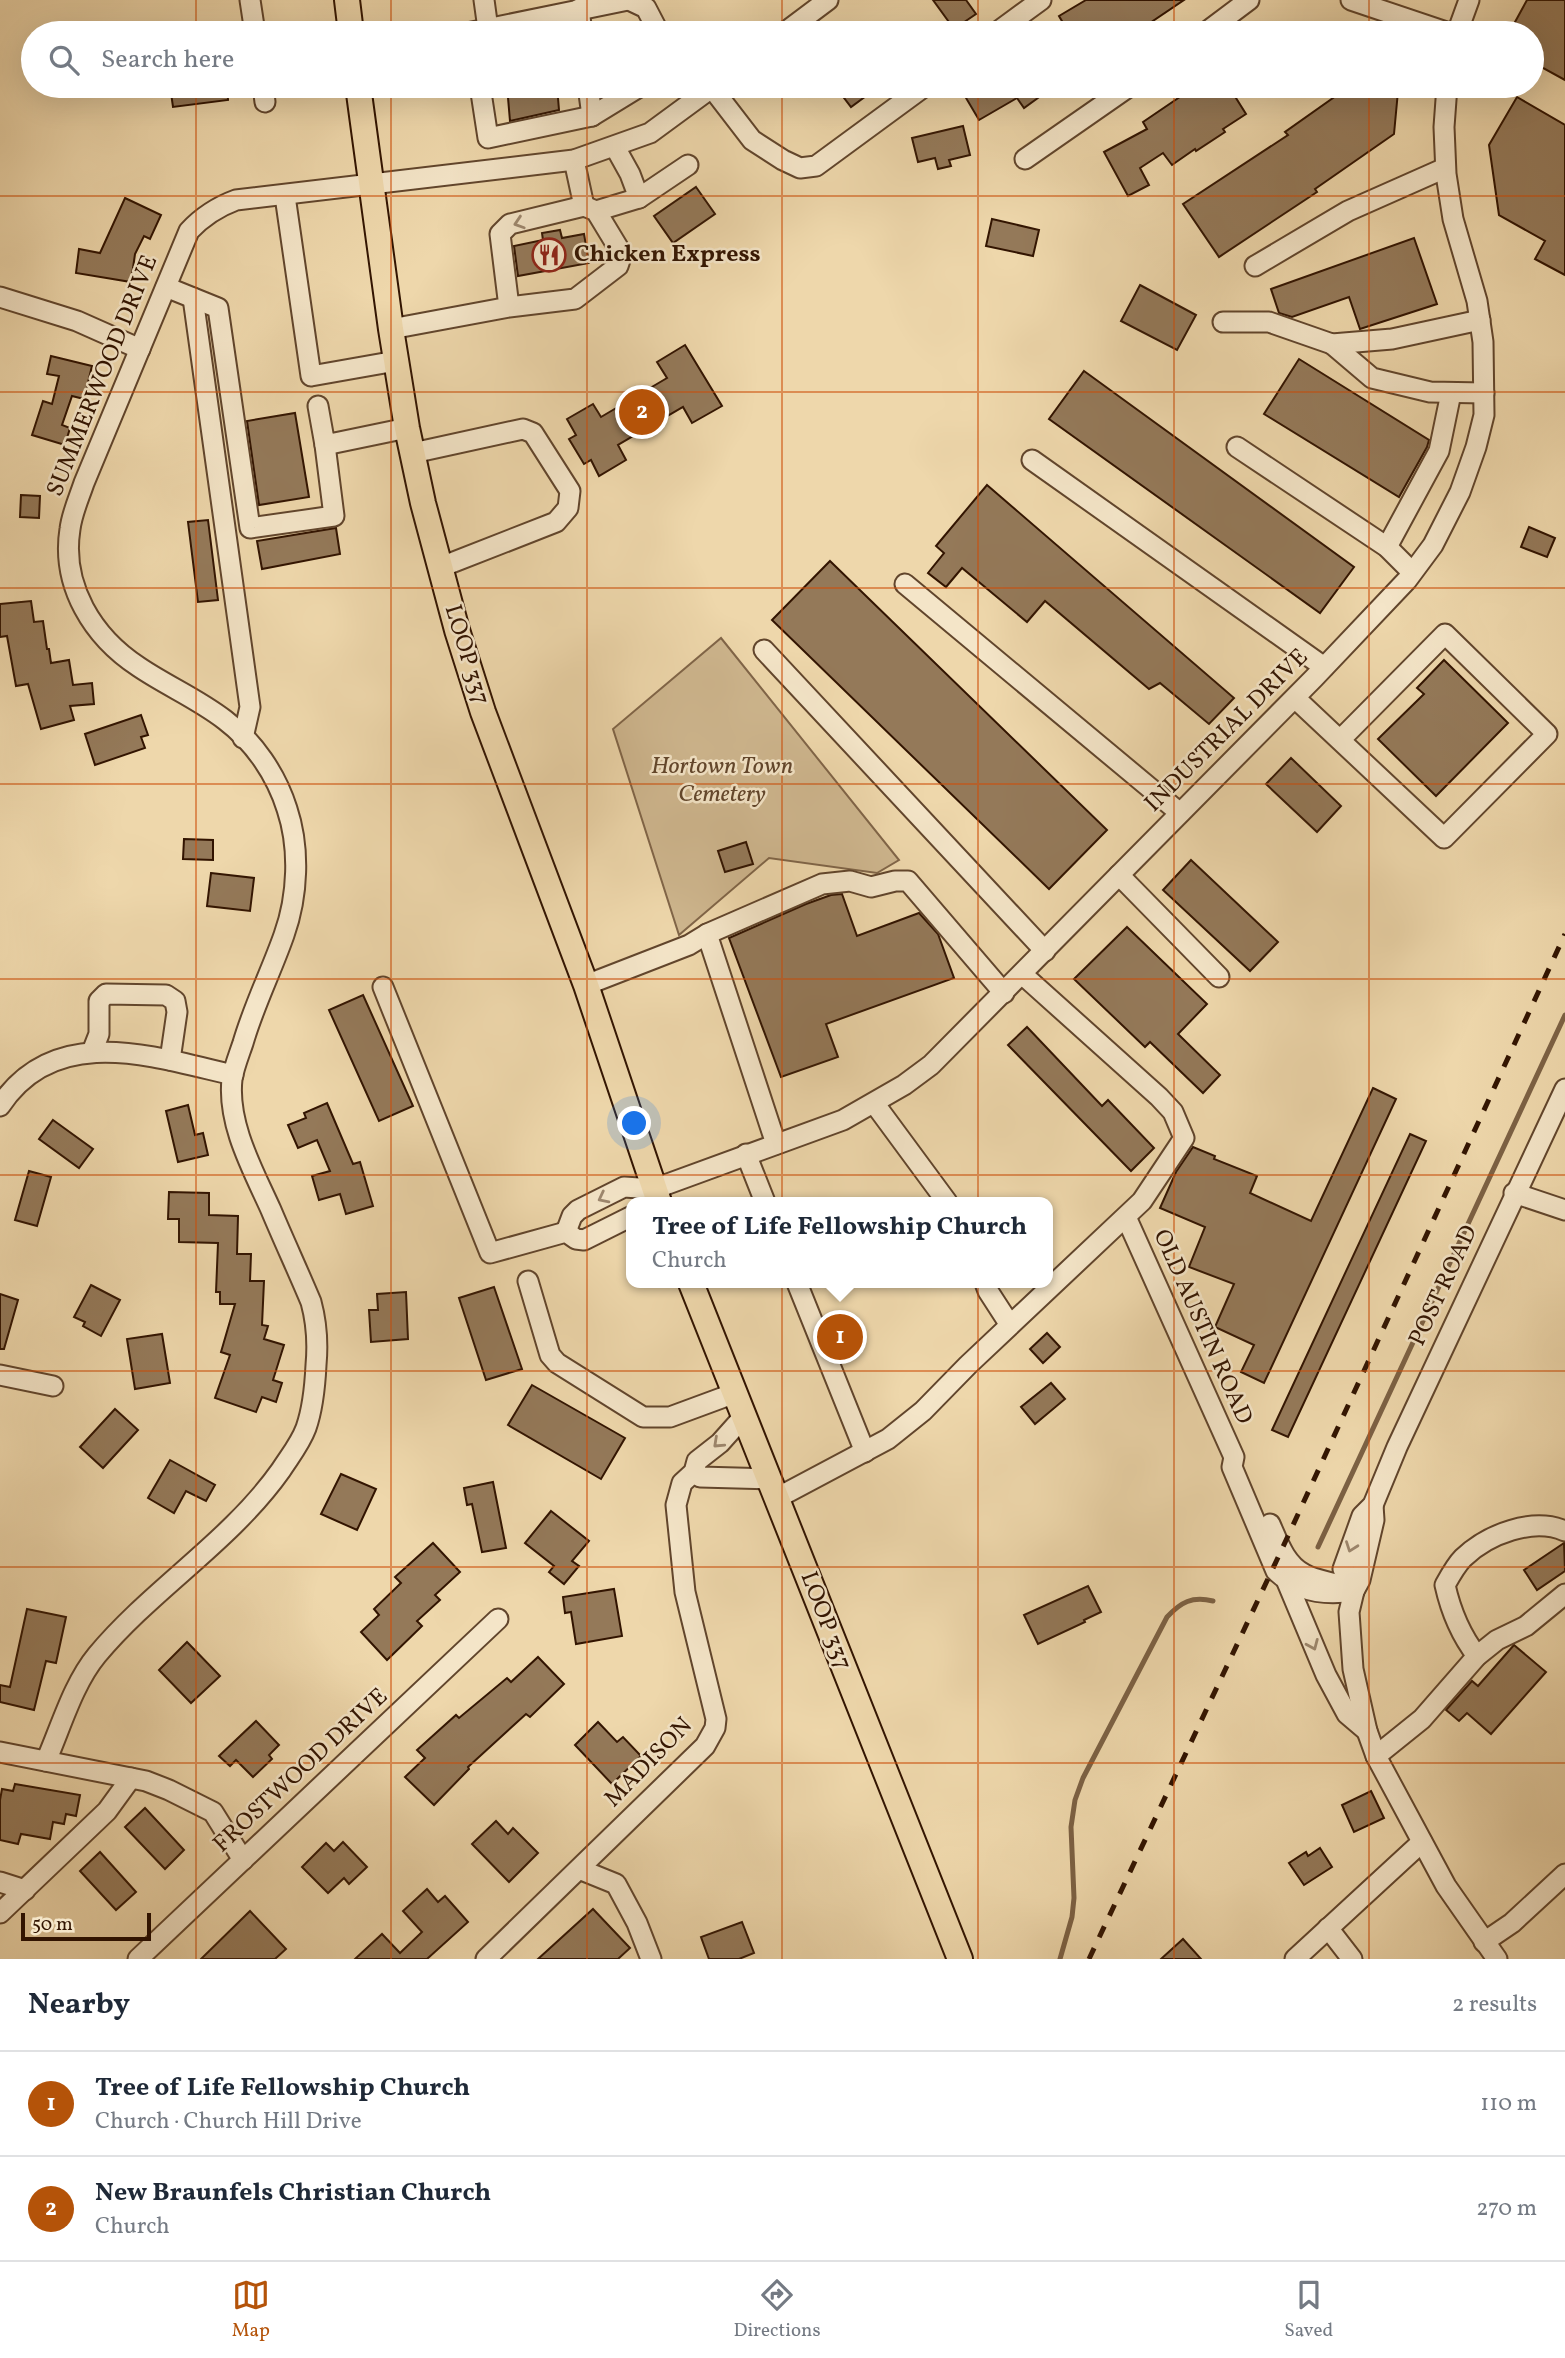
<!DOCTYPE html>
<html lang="en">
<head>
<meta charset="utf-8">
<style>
	:root { --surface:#fff; --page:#f2f2f3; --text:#1f2937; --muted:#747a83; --line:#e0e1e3; --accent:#b45309 }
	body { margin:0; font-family:Vollkorn,serif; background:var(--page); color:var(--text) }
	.scale { position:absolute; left:21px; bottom:18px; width:130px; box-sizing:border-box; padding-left:7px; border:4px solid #321401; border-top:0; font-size:19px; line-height:24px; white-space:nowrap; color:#321401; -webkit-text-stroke:5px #f4e5c8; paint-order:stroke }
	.you { position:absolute; left:635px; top:1124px; width:24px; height:24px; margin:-18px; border:5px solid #fff; border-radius:50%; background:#1a73e8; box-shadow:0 0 0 10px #1a73e833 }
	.badge { display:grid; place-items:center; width:46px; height:46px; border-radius:50%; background:var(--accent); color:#fff; font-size:23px; font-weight:700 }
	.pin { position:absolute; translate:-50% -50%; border:4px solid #fff; box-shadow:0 2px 7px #0006 }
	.popup { position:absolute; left:626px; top:1197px; width:427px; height:91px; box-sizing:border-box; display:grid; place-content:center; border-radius:14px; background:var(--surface); filter:drop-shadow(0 2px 5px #0005); font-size:23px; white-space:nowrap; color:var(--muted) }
	.popup b { font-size:26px; color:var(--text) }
	.popup::after { content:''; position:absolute; left:50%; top:100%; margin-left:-14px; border:14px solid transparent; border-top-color:var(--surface) }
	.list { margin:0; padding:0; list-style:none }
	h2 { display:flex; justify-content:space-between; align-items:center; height:91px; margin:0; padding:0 28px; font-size:30px }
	h2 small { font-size:23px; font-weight:400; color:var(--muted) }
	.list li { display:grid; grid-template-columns:46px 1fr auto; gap:21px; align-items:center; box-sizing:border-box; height:105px; padding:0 28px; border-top:2px solid var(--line) }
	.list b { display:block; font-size:26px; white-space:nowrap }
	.list p { margin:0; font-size:23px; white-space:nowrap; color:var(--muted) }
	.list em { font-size:23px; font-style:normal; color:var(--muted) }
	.icon { flex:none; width:38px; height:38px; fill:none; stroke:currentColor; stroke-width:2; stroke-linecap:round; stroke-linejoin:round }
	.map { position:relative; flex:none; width:1565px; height:1959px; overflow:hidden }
	.search { position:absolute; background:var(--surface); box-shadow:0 7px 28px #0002; left:21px; right:21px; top:21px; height:77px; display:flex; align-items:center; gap:18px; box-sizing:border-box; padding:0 24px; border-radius:38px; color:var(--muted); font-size:26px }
	.sheet { height:301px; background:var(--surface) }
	nav { display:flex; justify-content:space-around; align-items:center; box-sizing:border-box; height:98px; border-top:2px solid var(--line); background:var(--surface); font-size:19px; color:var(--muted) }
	nav a { display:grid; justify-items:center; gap:4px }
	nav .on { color:var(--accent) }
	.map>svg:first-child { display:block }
	.green { fill:#ceb68e; stroke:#806548; stroke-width:2 }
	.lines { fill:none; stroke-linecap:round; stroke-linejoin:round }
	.stream { stroke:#7c6144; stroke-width:5 }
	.building { fill:#947959; stroke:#321401; stroke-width:2 }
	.minor-casing { stroke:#61452c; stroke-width:23 }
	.major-casing { stroke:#321401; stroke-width:28 }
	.minor { stroke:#f4e5c8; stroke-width:19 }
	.major { stroke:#eed7ab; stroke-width:24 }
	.rail { stroke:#321401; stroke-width:5; stroke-dasharray:12 12; stroke-linecap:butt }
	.oneway { stroke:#9d876e }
	.grid { fill:none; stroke:#cd4f0a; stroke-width:2; stroke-opacity:0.55 }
	.labels { text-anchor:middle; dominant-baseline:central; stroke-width:5; stroke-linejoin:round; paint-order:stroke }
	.poi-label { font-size:24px; font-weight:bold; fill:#321401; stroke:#f4e5c8; text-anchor:start }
	.street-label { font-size:24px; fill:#321401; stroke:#f4e5c8 }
	.park-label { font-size:24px; font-style:italic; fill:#61452b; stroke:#f4e5c8 }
</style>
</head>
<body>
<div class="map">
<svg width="1565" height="1959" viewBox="0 0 1565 1959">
	<rect width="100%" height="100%" fill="#eed7ab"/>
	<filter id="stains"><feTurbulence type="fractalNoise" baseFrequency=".00286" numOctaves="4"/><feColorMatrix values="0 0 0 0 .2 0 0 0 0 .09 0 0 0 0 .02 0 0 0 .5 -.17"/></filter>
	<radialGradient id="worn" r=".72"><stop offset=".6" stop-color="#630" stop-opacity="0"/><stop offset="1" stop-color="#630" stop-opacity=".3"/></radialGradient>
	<polygon class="green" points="721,638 899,860 877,873 769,858 679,935 613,729"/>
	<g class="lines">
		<g class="stream">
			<polyline points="1318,1547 1565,1015"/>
			<path d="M1060 1959 1072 1917 1074 1898 1071 1827 1075 1800 1083 1778 1167 1617C1181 1602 1192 1596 1213 1601"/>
		</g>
	</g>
	<g class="building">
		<polygon points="933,0 966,0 976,14 954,29"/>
		<polygon points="1086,0 1184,0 1135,33 1069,33 1059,16"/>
		<polygon points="1527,0 1565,0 1565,80 1532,62 1532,33 1509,33"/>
		<polygon points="170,86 227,86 228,100 173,107"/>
		<polygon points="507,86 557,86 559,110 510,121"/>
		<polygon points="835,86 859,86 866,96 851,107"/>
		<polygon points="959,86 1037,86 1042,95 1024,108 1017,98 979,120"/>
		<polygon points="1196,86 1255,86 1236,98 1246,114 1223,129 1225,132 1196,151 1195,149 1172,165 1163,153 1140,168 1149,185 1128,196 1104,152 1147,129 1143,122"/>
		<polygon points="1350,86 1394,86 1398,91 1394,134 1315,189 1317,192 1219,257 1183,204 1288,135 1285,132"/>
		<polygon points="1517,97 1565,125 1565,275 1535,259 1545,241 1499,215 1489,145"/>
		<polygon points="963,126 970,155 949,160 951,166 938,169 935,158 918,162 912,138"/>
		<polygon points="696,187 715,214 673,243 654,216"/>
		<polygon points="125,198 161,215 150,239 144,236 135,254 131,282 76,273 79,249 100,253"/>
		<polygon points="992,219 1039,230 1033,256 986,246"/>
		<polygon points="560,230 562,238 584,234 589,263 518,276 514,246 543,240 542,233"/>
		<polygon points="1414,238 1437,304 1360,329 1349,297 1292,317 1279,313 1271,289"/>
		<polygon points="1140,285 1196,315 1177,350 1121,321"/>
		<polygon points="685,345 722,406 692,423 683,407 618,445 626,460 599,476 591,460 584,464 569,439 576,435 567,419 593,404 601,417 667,378 657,362"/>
		<polygon points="51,356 92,366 84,399 72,396 62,425 70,428 65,445 32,435 43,401 52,404 59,376 47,374"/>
		<polygon points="1299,359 1429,440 1427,447 1399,497 1264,414"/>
		<polygon points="1084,371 1354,567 1320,613 1049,419"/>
		<polygon points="295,413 309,497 259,505 247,421"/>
		<polygon points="987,485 1234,698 1209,724 1160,683 1149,689 1045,601 1027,622 962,568 946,587 928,573 944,553 936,546"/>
		<polygon points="21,495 40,496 39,518 20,517"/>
		<polygon points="208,520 218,600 198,602 188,522"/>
		<polygon points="1529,527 1555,538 1547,557 1521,547"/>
		<polygon points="336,528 340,554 262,569 257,541"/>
		<polygon points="830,561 1107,830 1049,889 772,620"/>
		<polygon points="31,601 34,622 43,621 47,649 49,649 51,663 69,660 73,685 92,683 94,704 70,706 74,720 41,729 28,684 16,686 7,636 0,637 0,604"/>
		<polygon points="1444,660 1508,723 1436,796 1378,739 1424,694 1417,688"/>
		<polygon points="141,715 148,735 141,737 145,748 95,765 85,734"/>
		<polygon points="1291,758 1341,806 1317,832 1266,784"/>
		<polygon points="184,839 213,840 213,860 183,859"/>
		<polygon points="746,842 753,864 725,872 718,851"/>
		<polygon points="1191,860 1278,942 1250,971 1163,890"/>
		<polygon points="211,873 254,878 250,911 207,906"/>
		<polygon points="842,894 857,936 919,913 938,934 954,978 826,1024 838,1057 781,1077 729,938 806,904 831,895"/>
		<polygon points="1127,927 1207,1004 1178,1034 1220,1075 1203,1093 1150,1042 1145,1047 1074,979"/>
		<polygon points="363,995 413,1106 379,1121 329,1010"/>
		<polygon points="1027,1027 1102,1106 1108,1100 1154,1148 1131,1171 1008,1045"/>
		<polygon points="1373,1088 1396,1099 1264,1383 1241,1372 1254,1345 1215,1327 1234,1284 1189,1267 1205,1227 1160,1208 1176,1172 1193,1147 1215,1156 1214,1159 1257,1176 1250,1193 1311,1221"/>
		<polygon points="327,1103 353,1164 360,1162 373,1206 346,1214 340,1194 319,1200 312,1176 330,1171 317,1140 298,1148 288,1125 306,1118 304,1113"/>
		<polygon points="188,1105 195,1135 203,1133 208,1155 178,1162 166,1111"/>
		<polygon points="53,1120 93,1149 79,1168 39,1139"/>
		<polygon points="1410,1134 1426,1141 1288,1437 1272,1430"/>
		<polygon points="29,1171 51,1177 37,1226 15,1220"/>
		<polygon points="169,1192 209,1193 209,1215 238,1216 237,1254 251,1254 250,1281 264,1281 262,1325 268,1326 264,1339 284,1345 273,1380 282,1383 276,1402 262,1397 256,1412 215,1398 230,1355 221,1352 235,1304 220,1304 220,1292 216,1292 218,1243 179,1242 179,1219 168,1219"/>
		<polygon points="91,1285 120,1300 101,1336 83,1326 85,1322 74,1317"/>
		<polygon points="494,1287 522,1369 486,1380 459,1298"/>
		<polygon points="406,1292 408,1339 371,1342 369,1310 378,1310 377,1294"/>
		<polygon points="0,1294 18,1300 4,1349 0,1349"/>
		<polygon points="1047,1333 1060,1347 1043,1363 1030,1349"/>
		<polygon points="162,1334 170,1383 135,1389 127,1339"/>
		<polygon points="1051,1383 1065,1399 1035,1424 1021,1407"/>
		<polygon points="532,1385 625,1438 601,1479 508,1425"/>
		<polygon points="115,1409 138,1430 103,1468 80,1447"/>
		<polygon points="170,1460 215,1485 206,1501 186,1491 174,1513 148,1498"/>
		<polygon points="341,1474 376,1489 357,1530 321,1514"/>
		<polygon points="493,1482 506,1548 482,1552 472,1504 467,1505 464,1488"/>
		<polygon points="551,1511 589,1541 572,1561 579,1566 564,1584 549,1572 554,1566 525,1543"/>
		<polygon points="433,1543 460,1572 435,1595 440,1600 417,1621 422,1626 387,1660 361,1632 379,1615 374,1609 401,1583 395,1577"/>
		<polygon points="1564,1543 1565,1571 1537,1590 1524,1570"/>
		<polygon points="1088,1586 1101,1612 1084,1620 1085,1622 1038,1644 1024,1615"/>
		<polygon points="614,1589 622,1636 576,1644 571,1612 565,1613 563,1597"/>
		<polygon points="27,1609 66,1617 56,1663 46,1661 34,1710 0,1702 0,1685 10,1687"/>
		<polygon points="187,1642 220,1676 191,1703 159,1670"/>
		<polygon points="1514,1645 1546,1672 1491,1734 1467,1713 1459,1721 1446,1710 1472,1681 1478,1686"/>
		<polygon points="538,1657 564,1684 530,1717 526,1714 468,1767 469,1769 434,1805 405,1777 425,1758 417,1750 456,1715 459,1718 507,1678 511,1682"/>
		<polygon points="256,1721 279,1745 269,1755 272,1759 253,1777 236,1760 230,1766 219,1756"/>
		<polygon points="598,1722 617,1742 623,1737 641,1756 612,1784 575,1745"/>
		<polygon points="15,1784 80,1795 76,1816 66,1814 64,1824 53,1822 50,1839 21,1834 18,1844 0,1840 0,1800 2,1789 13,1791"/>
		<polygon points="1371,1791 1384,1818 1354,1832 1342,1805"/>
		<polygon points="145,1808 184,1850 165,1869 125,1827"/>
		<polygon points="496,1821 508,1834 513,1828 538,1853 509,1882 472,1844"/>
		<polygon points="343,1842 367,1867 349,1884 344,1878 328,1893 302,1867 326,1843 334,1851"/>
		<polygon points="1320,1848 1332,1867 1304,1885 1289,1863 1306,1852 1308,1856"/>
		<polygon points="100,1852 136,1892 116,1910 80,1871"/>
		<polygon points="427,1889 438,1902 445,1896 468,1922 427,1959 355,1959 382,1934 400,1953 422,1932 403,1911"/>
		<polygon points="593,1909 630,1948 618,1959 538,1959"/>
		<polygon points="250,1911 286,1949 275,1959 201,1959"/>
		<polygon points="742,1922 754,1953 739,1959 709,1959 701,1937"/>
		<polygon points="1183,1939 1201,1959 1161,1959"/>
	</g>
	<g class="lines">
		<defs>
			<g id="minor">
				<polyline points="250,0 255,33"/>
				<polyline points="484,0 488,29"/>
				<polyline points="629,0 646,8 659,33"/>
				<polyline points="1351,0 1449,33"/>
				<polyline points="579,9 582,33"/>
				<polyline points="467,33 628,0"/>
				<polyline points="784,33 828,0"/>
				<polyline points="996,33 1041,0"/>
				<polyline points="1205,33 1249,0"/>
				<polyline points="1457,33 1469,0"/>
				<polyline points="263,86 265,102"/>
				<polyline points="480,86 488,138 592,116 641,86"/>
				<polyline points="588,86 592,116"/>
				<polyline points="712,88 752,140 783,160 800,168 816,166 925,86"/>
				<polyline points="615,147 630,174 639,198"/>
				<polyline points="1025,159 1130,86"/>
				<polyline points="574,160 584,206"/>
				<polyline points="285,196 311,376 396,361"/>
				<polyline points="596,211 639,198 688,165"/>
				<polyline points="1255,266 1348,211 1445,168"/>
				<polyline points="166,287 218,308 250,528 334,516 325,445"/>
				<polyline points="0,297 77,321 140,349"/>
				<polyline points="193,298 250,707 243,738"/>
				<polyline points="1223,322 1269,322 1332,344 1392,339 1480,320"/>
				<polyline points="391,329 509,307 575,299 618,266 622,254 596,211 584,206 510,224 500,234 509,307"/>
				<polyline points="1332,344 1372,378 1430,392 1484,393"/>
				<polyline points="318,406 325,445 407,428"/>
				<polyline points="1237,447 1387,547 1412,572"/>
				<polyline points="413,453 523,429 533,433 570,491 568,508 556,522 441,567"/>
				<polyline points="1032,460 1324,667"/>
				<polyline points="1387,547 1439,451 1451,393"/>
				<polyline points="905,584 1180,813"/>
				<polyline points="764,650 1045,951"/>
				<polyline points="1295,698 1444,838 1547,734 1445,634 1340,740"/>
				<polyline points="1119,875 1219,977"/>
				<polyline points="707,934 776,1144"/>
				<polyline points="586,985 689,945 707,934 822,884 850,881 871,887 895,881 908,881 1004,993"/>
				<polyline points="383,987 490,1253 566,1232 576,1239 584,1240 632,1216"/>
				<polyline points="92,1052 99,1034 99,1001 106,994 166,995 175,1001 177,1012 170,1060"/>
				<polyline points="874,1103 947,1202"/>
				<path d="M0 1106C55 1022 155 1057 233 1075"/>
				<polyline points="746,1154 765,1202"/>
				<polyline points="1514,1193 1565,1210"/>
				<path d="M1126 1217 1234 1457 1232 1467 1276 1571C1298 1592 1324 1596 1354 1591"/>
				<polyline points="566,1232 572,1216 578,1210 624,1187 654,1189 843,1120 904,1085 931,1065 1314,678 1407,580 1433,545 1460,492 1476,447 1484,415 1483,342 1477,301 1453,219 1446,174 1444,127 1447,86"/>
				<polyline points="528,1281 550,1355 557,1363 643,1417 670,1417 735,1393"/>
				<polyline points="797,1283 865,1452"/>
				<polyline points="985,1283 988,1291 1010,1325"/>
				<polyline points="0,1375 53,1386"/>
				<polyline points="694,1472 700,1477 769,1479"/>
				<polyline points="777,1498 888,1439 923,1411 968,1365 1142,1201 1184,1138 1173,1112 1159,1097 1022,974"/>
				<polyline points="1373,1505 1374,1520 1360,1580 1354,1591 1349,1612 1353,1669 1367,1731 1376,1756 1446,1886 1497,1959"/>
				<path d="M1270 1524C1278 1542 1285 1564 1304 1574 1316 1581 1333 1582 1346 1587"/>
				<polyline points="1287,1582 1326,1675 1347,1714 1367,1731"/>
				<polyline points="1354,1591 1343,1569 1362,1516 1373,1505 1397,1447 1565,1089"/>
				<path d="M1477 1656C1460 1634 1451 1612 1445 1585 1450 1576 1456 1565 1463 1558 1488 1534 1533 1517 1565 1531"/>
				<polyline points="0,1752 146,1781 169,1790 213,1812 243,1860"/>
				<polyline points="1376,1756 1422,1719 1477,1656 1497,1640 1526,1626 1565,1594"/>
				<path d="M46 1761C61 1727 73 1684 97 1655 153 1588 230 1542 281 1470 290 1456 300 1444 306 1428 313 1408 315 1386 316 1365 318 1343 317 1324 311 1302 298 1271 284 1241 271 1210 253 1170 227 1124 232 1079 234 1067 239 1055 243 1043 254 1005 271 972 284 935 298 896 300 848 287 809 276 774 254 742 225 720 198 699 167 686 139 667 93 637 61 586 70 529 72 513 79 498 84 483L189 231C203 216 217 207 236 200L574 160 650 133 714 86"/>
				<polyline points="579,1869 616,1884 637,1923 651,1959"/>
				<polyline points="0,1882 25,1890"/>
				<polyline points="0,1913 107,1811 131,1778"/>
				<polyline points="1328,1928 1352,1959"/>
				<polyline points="1484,1942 1512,1923 1565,1874"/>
				<polyline points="138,1959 498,1619"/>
				<polyline points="486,1959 705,1746 715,1728 716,1719 685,1592 676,1505 682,1483 694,1472 697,1461 720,1443 745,1415"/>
				<polyline points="1295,1959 1422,1842"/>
			</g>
			<g id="major">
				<polyline points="347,0 351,33"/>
				<polyline points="358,86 391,329 407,428 423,503 457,630 483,712 586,985 659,1202"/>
				<polyline points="691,1283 960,1959"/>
			</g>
		</defs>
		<use href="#minor" class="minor-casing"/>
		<use href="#major" class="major-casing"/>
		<use href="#minor" class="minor"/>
		<use href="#major" class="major"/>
		<polyline class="rail" points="1089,1959 1282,1549 1565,934"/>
	</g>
	<defs><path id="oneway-chevron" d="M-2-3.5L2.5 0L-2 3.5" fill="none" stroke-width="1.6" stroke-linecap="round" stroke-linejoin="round" transform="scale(1.75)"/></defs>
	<g class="oneway">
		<use href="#oneway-chevron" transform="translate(519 223) rotate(162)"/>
		<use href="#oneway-chevron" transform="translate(603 1198) rotate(153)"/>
		<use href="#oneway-chevron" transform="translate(718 1443) rotate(137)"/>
		<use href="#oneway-chevron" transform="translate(1351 1547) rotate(110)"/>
		<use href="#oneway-chevron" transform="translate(1313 1645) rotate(67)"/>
	</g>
	<path class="grid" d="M196 0V33M391 0V33M587 0V33M782 0V33M978 0V33M1174 0V33M1369 0V33M196 86V1959M391 86V1959M587 86V1959M782 86V1959M978 86V1959M1174 86V1959M1369 86V1959M0 196H1565M0 392H1565M0 588H1565M0 784H1565M0 979H1565M0 1175H1565M0 1371H1565M0 1567H1565M0 1763H1565"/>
	<defs>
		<symbol id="restaurant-ring" viewBox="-11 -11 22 22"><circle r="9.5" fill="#f4e5c8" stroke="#8f2418" stroke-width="1.5"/><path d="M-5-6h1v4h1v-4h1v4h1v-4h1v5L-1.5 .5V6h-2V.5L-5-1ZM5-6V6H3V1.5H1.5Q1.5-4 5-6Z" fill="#8f2418"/></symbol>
	</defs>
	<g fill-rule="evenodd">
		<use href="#restaurant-ring" x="530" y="236" width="38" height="38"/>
	</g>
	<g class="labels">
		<g class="poi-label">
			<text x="574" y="255">Chicken Express</text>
		</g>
		<g class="street-label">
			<text transform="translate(103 376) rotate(-68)">SUMMERWOOD DRIVE</text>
			<text transform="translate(466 655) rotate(73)">LOOP 337</text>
			<text transform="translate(1227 731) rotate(-45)">INDUSTRIAL DRIVE</text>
			<text transform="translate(1444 1286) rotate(-65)">POST ROAD</text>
			<text transform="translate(1202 1327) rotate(66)">OLD AUSTIN ROAD</text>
			<text transform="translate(825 1621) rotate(69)">LOOP 337</text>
			<text transform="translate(649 1763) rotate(-46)">MADISON</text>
			<text transform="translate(301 1771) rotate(-43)">FROSTWOOD DRIVE</text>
		</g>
		<g class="park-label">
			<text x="722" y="767">Hortown Town<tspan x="722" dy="28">Cemetery</tspan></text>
		</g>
	</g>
	<rect width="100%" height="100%" filter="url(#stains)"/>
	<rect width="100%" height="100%" fill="url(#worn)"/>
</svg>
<div class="scale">50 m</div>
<div class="you"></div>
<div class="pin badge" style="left:840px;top:1337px">1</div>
<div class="popup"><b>Tree of Life Fellowship Church</b>Church</div>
<div class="pin badge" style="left:642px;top:412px">2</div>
<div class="search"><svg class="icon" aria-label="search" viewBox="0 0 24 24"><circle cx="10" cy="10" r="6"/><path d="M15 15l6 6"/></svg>Search here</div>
</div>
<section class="sheet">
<h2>Nearby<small>2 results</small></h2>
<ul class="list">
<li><span class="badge">1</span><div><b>Tree of Life Fellowship Church</b><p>Church · Church Hill Drive</p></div><em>110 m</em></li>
<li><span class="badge">2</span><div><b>New Braunfels Christian Church</b><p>Church</p></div><em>270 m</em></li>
</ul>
</section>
<nav>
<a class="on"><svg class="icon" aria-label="map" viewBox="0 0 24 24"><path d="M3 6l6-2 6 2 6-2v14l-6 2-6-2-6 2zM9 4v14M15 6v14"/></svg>Map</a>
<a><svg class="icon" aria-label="directions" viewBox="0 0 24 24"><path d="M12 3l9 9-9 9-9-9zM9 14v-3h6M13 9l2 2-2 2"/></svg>Directions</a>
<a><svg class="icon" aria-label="saved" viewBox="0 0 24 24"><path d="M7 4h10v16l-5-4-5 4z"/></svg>Saved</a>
</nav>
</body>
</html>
